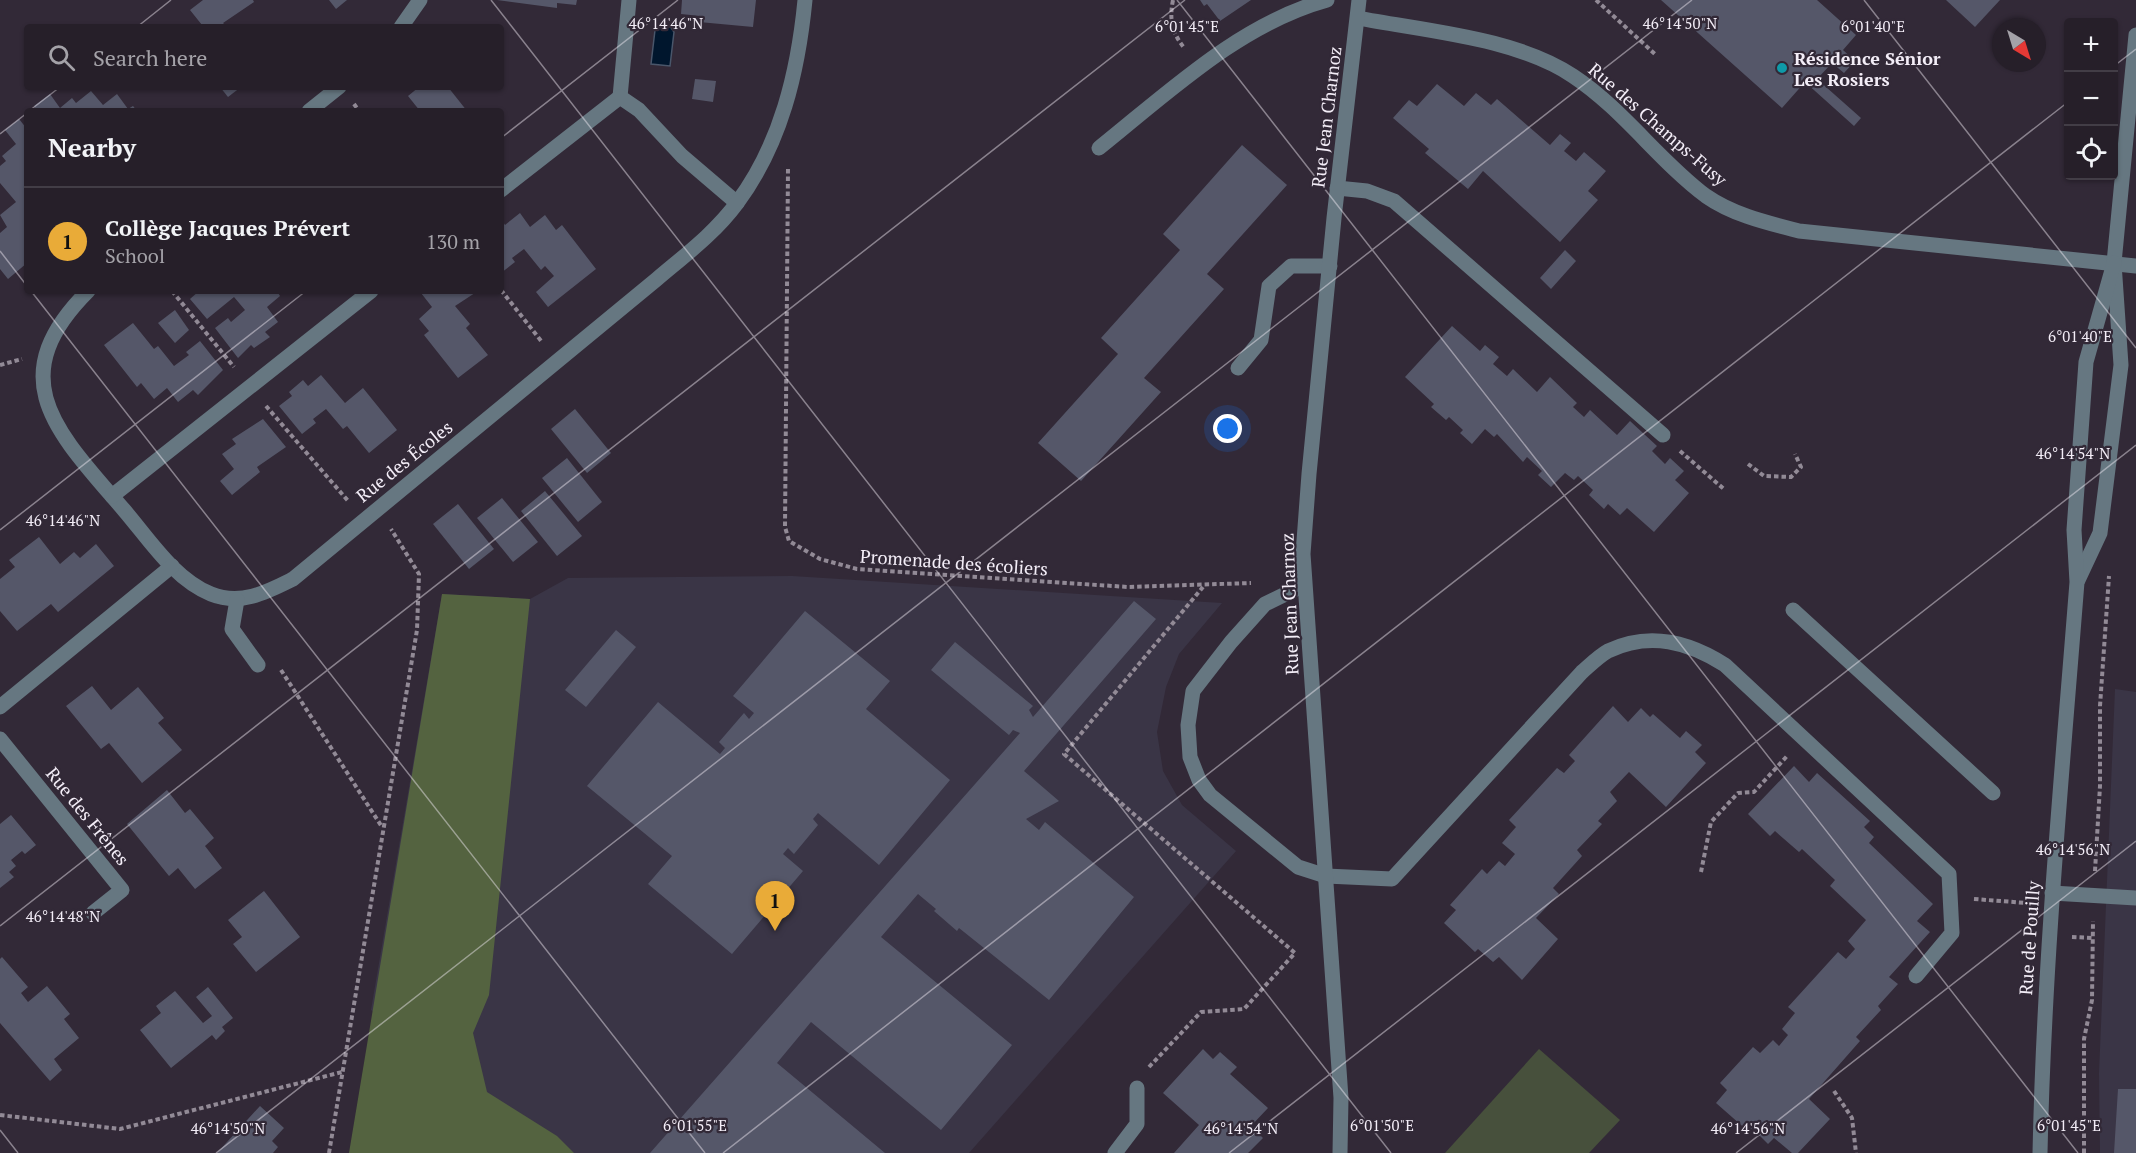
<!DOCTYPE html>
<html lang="en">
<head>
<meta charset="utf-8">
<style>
	:root { --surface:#261f29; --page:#322c35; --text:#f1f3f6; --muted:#a4a2a8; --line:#423d46; --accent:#e9ab38 }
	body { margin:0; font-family:"PT Serif",serif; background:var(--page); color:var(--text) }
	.controls { position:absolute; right:18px; top:18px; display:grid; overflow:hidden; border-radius:6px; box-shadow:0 2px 4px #0004 }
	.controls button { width:54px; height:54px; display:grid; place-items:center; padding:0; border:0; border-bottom:2px solid var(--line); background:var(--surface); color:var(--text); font:30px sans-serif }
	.compass { position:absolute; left:1992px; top:18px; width:54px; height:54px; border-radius:50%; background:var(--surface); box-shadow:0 2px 4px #0004; rotate:142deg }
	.you { position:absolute; left:1228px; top:429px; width:21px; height:21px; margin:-15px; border:4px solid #fff; border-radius:50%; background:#1a73e8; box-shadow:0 0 0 9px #1a73e833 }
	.badge { display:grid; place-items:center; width:39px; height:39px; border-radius:50%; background:var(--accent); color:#111; font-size:20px; font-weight:700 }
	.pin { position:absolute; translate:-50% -50px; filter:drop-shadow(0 2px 3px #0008) }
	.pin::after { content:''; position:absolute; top:32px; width:21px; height:18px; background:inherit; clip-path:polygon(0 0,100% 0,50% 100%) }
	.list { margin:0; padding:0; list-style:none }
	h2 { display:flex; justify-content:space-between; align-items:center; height:78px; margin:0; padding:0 24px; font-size:26px }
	h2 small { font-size:20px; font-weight:400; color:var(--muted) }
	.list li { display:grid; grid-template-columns:39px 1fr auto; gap:18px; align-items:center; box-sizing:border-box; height:108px; padding:0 24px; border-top:2px solid var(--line) }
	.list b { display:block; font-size:22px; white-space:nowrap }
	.list p { margin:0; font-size:20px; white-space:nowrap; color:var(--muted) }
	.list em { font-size:20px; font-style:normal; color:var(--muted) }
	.icon { flex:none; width:33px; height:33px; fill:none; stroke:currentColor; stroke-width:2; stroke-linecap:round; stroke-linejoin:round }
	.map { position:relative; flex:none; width:2136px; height:1153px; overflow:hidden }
	.search { position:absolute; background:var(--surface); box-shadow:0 2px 4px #0004; left:24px; top:24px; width:480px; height:66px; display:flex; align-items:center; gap:15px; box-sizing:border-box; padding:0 21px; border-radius:6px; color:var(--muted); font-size:22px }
	.panel { position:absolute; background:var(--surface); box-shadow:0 2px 4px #0004; left:24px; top:108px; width:480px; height:186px; border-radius:6px }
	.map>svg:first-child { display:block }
	.education { fill:#3a3546 }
	.green { fill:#47503c }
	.forest { fill:#546340 }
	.water { fill:#00162d; stroke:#49566a; stroke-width:1.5 }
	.building { fill:#555769 }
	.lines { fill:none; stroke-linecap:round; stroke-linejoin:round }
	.path { stroke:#928a96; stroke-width:4; stroke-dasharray:4.5 3; stroke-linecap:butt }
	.minor { stroke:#667781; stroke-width:15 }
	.ticks { fill:none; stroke:#f3edf7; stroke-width:1.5; stroke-opacity:0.45 }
	.culture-dot { fill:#0f9aa8; stroke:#322937; stroke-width:2 }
	.labels { text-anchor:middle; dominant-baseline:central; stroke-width:4.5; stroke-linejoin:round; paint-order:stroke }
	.poi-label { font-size:18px; font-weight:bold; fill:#f3edf7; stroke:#322937; text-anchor:start }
	.street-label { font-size:18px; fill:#f3edf7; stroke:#322937 }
	.ticks-label { font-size:15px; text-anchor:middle; fill:#f3edf7; stroke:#322937; stroke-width:4.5; stroke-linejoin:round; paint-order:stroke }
</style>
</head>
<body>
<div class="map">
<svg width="2136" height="1153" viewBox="0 0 2136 1153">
	<rect width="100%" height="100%" fill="#322937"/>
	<g class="education">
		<polygon points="792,576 1222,603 1179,654 1166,687 1157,732 1163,771 1182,805 1236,851 969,1153 538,1153 371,1010 442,594 530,599 568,578"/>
		<polygon points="2115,689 2136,692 2136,1153 2100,1153 2099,1073"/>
	</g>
	<polygon class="green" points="1539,1049 1620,1120 1589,1153 1445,1153"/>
	<polygon class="forest" points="442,594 530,599 489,995 473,1033 487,1092 557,1136 574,1153 349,1153"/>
	<polygon class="water" points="661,24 670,26 674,32 670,66 651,64 655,30"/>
	<g class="building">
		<polygon points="203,0 253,0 254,2 223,23 227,27 199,27 202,25 190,10"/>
		<polygon points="329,0 347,0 336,9"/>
		<polygon points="497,0 577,0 576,5 557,3 557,8"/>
		<polygon points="682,0 756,0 753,27 699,22 700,16 681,14"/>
		<polygon points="1200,0 1251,0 1220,21 1207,4 1204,6"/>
		<polygon points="1661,0 1817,0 1856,35 1843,50 1855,61 1844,73 1832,63 1817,79 1861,118 1854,126 1805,82 1782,108"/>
		<polygon points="1946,0 2000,0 1975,27"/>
		<polygon points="695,79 716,81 713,102 692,99"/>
		<polygon points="1437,84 1464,106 1476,93 1491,105 1497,99 1550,145 1560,134 1571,143 1564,151 1576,161 1584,152 1606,171 1588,191 1598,200 1560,242 1483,171 1468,189 1425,153 1429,149 1393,118 1409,100 1417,106"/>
		<polygon points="220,87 241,87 228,97"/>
		<polygon points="419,87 448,87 467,111 420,111 408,96"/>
		<polygon points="91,91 103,105 117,94 128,109 133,106 137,111 37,111 34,106 50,94 60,108 72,98 76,103"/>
		<polygon points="19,119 27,129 27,263 8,279 0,269 0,233 7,227 0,215 16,202 0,183 0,166 6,161 2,156 16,144 5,130"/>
		<polygon points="1242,145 1287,185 1207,274 1224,289 1144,378 1161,392 1081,481 1038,443 1118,354 1101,338 1180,250 1163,234"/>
		<polygon points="520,213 530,227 545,215 556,230 562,225 596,269 548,307 536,292 554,276 545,266 541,270 524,249 512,258 515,262 501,273 501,219 505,225"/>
		<polygon points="1565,250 1576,261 1551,289 1540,278"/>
		<polygon points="199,291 277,291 280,296 267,307 278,322 265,332 270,337 254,348 251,345 238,358 215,328 228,318 231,322 245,310 234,297 207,319 190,299"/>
		<polygon points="424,291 478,291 455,306 470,324 466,328 488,355 458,378 424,335 429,331 419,319 432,307 421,293"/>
		<polygon points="175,310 189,330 175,343 158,323"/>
		<polygon points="133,323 154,349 158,346 174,366 189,355 186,352 200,341 223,370 198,395 193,390 178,402 167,388 154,399 141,383 137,387 104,345"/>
		<polygon points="1452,326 1480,351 1485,345 1499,357 1493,364 1507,376 1513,369 1537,392 1550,377 1577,403 1573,407 1584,417 1590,410 1617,435 1630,421 1657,446 1652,451 1665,464 1670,458 1684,471 1675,480 1689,493 1654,532 1627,508 1620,515 1608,504 1604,509 1589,495 1593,490 1578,476 1574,480 1565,473 1551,487 1538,475 1542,471 1527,457 1523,462 1497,434 1494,437 1485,429 1472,444 1460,433 1463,430 1449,417 1446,420 1431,407 1434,404 1405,377"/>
		<polygon points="321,375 345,403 363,388 397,430 369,453 347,426 343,429 326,409 313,419 316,423 302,434 279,406 292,396 289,392 303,380 308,386"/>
		<polygon points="575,409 611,453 587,473 551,429"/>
		<polygon points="263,419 286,447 257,467 260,472 232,495 220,481 234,469 222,454 236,444 232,439"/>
		<polygon points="567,458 602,502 578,522 542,478"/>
		<polygon points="545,491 582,536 557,556 521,511"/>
		<polygon points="502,498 538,542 513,562 477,518"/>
		<polygon points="458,504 494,549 469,569 433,524"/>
		<polygon points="39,537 60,564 74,552 80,558 96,544 114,566 58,612 51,604 17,631 0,611 0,579 15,567 9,560"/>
		<polygon points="1134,601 1156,619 1024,771 1059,801 1026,819 1039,830 1045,822 1134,897 1049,1000 959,928 957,931 934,911 936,909 918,894 881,937 1012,1045 941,1130 811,1022 777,1063 885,1153 650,1153 1020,733 1013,730 1009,735 931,670 955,642 1033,706 1029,710 1033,717"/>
		<polygon points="805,611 890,681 866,709 950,780 879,865 818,813 813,819 818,825 794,854 788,848 783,854 803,871 732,954 648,884 672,856 587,786 658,702 720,754 725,748 719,742 744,713 749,719 754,713 733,696"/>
		<polygon points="616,630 636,647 586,707 565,690"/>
		<polygon points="92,686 111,710 138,687 164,718 158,723 182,750 142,783 109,743 101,749 66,706"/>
		<polygon points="1613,706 1628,722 1641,708 1650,717 1653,714 1680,738 1686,731 1702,745 1695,752 1706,763 1666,807 1629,772 1610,792 1617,801 1598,821 1602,824 1577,850 1582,856 1553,888 1559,894 1536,918 1558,939 1522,980 1499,957 1493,962 1478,949 1475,952 1444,923 1456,910 1450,905 1482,869 1487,874 1499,861 1505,866 1515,854 1502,843 1516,827 1509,820 1557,768 1564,773 1575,761 1569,755"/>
		<polygon points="1794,766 1809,782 1817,773 1870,821 1864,827 1874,837 1869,843 1933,904 1917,921 1930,932 1889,977 1898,984 1878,1006 1881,1010 1856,1037 1860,1041 1809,1099 1830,1119 1798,1153 1792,1153 1774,1138 1768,1144 1752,1128 1749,1132 1716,1103 1727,1090 1720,1083 1753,1047 1760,1053 1773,1040 1779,1046 1788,1035 1782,1029 1795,1013 1788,1007 1838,952 1846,959 1855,949 1848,941 1866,920 1830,886 1835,880 1802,849 1799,852 1775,831 1770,836 1748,814"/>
		<polygon points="167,790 185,813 190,809 214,838 205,846 222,868 195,889 178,868 169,876 127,824"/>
		<polygon points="11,815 36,845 25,854 22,851 11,860 16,866 9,872 14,877 0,888 0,824"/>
		<polygon points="264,891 300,937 256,972 233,944 242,937 228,920"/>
		<polygon points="2,957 28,987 21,993 28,1002 47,986 70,1014 64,1019 79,1038 54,1059 62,1070 50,1081 0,1023 0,959"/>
		<polygon points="208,987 233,1018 222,1027 225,1031 216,1040 212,1035 171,1068 140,1030 161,1013 156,1006 175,991 203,1023 212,1016 196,997"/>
		<polygon points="1203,1049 1213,1059 1220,1052 1237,1067 1230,1074 1268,1108 1251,1126 1263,1138 1248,1153 1174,1153 1199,1125 1163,1093"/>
		<polygon points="2118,1089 2136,1089 2136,1153 2114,1153"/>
		<polygon points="260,1106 284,1128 272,1141 278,1147 273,1153 217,1153"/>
	</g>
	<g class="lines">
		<g class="path">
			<path d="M1173 0C1169 20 1172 33 1185 49"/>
			<polyline points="1596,0 1656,55"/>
			<polyline points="354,104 359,111"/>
			<polyline points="788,169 785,527 789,541 820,559 857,569 1128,587 1251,583"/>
			<polyline points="501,290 542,342"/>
			<polyline points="172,291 234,367"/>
			<polyline points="0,365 22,359"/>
			<polyline points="266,406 349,502"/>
			<polyline points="1680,451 1725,490"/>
			<polyline points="1748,464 1764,476 1791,477 1801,467 1795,454"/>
			<polyline points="281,670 382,827"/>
			<polyline points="2095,871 2100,786 2100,706 2109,576"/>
			<polyline points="1701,872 1711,822 1738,793 1754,792 1788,755"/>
			<polyline points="1974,899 2027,903 2027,905"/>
			<polyline points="2072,937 2093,938"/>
			<polyline points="1149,1067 1201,1012 1244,1009 1295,953 1064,754 1203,587"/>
			<polyline points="1834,1091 1852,1118 1856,1153"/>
			<polyline points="0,1115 120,1129 342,1072"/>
			<polyline points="329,1153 417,630 419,574 391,529"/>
			<polyline points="2084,1153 2084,1039 2092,1000 2093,921"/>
		</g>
		<g class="minor">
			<path d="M1358 18C1425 31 1517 38 1573 76 1623 109 1658 160 1706 196 1733 215 1768 223 1799 231L2136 266"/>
			<polyline points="401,27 420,0"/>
			<polyline points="620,97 629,0"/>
			<polyline points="309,111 339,87"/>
			<path d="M1099 148C1169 92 1240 24 1327 0"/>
			<polyline points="1337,188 1367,191 1394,201 1663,435"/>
			<polyline points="501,190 620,97 639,110 682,156 737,203"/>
			<path d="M88 291C0 379 57 432 124 510 149 539 174 579 211 594 241 606 267 592 293 579L657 279C684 256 715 233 737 203 781 144 798 72 805 0"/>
			<polyline points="1238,368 1261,340 1269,286 1291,266 1330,266"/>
			<polyline points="112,496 371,291"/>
			<polyline points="2078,580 2100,533 2121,365 2114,263 2136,35"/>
			<path d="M1304 585 1265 604 1231 642 1193 691 1188 725 1190 757 1199 780 1210 795 1298 867 1326 876 1392 879 1582 672C1590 665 1599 656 1608 651 1650 631 1689 642 1725 665L1949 874 1952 933 1916 976"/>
			<polyline points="237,600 232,629 258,665"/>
			<polyline points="1793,610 1993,793"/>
			<polyline points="0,707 172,566"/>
			<polyline points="0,739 122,890 93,913"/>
			<polyline points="2052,893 2136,898"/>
			<polyline points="1115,1153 1137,1124 1137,1088"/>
			<polyline points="1340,1153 1341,1098 1303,554 1309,474 1334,218 1359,0"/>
			<path d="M2040 1153C2044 962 2062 773 2077 582L2074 530 2086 362 2114 263"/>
		</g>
	</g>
	<path class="ticks" d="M491 0 1391 1153M1177 0 2078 1153M1864 0 2136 348M137 27 171 0M2114 66 2136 49M29 111 60 87M0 134 27 113M501 138 678 0M0 251 27 286M31 291 705 1153M0 530 306 291M0 926 1185 0M0 1130 18 1153M216 1153 1692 0M723 1153 2068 102M1229 1153 2136 445M1736 1153 2136 841"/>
	<circle class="culture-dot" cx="1782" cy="68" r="6"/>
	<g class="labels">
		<g class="poi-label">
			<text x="1794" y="58">Résidence Sénior<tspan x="1794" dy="21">Les Rosiers</tspan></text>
		</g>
		<g class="street-label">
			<text transform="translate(1326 117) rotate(-83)">Rue Jean Charnoz</text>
			<text transform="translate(1658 124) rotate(41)">Rue des Champs-Fusy</text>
			<text transform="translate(404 461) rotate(-39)">Rue des Écoles</text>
			<text transform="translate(954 562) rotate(4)">Promenade des écoliers</text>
			<text transform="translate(1289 604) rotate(-92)">Rue Jean Charnoz</text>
			<text transform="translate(88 816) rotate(51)">Rue des Frênes</text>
			<text transform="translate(2029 938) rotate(-86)">Rue de Pouilly</text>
		</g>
	</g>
	<g class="ticks-label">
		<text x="666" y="29">46°14'46"N</text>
		<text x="1680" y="29">46°14'50"N</text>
		<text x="1187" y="32">6°01'45"E</text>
		<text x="1873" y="32">6°01'40"E</text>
		<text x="2080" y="342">6°01'40"E</text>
		<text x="2073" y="459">46°14'54"N</text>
		<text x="63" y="526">46°14'46"N</text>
		<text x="2073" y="855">46°14'56"N</text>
		<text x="63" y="922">46°14'48"N</text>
		<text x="695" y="1131">6°01'55"E</text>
		<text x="1382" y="1131">6°01'50"E</text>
		<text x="2069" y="1131">6°01'45"E</text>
		<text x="228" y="1134">46°14'50"N</text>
		<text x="1241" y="1134">46°14'54"N</text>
		<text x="1748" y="1134">46°14'56"N</text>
	</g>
</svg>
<div class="controls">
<button>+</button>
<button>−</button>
<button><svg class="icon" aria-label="locate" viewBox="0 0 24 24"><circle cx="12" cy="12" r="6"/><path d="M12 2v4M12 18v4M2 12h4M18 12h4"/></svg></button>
</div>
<svg class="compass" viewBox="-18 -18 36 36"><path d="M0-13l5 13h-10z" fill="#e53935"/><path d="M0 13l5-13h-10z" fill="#a4a2a8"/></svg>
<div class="you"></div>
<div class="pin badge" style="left:775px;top:931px">1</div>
<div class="search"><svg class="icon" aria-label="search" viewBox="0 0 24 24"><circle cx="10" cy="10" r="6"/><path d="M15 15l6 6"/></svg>Search here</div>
<section class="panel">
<h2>Nearby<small></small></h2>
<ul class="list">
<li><span class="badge">1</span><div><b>Collège Jacques Prévert</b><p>School</p></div><em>130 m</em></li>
</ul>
</section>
</div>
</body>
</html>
